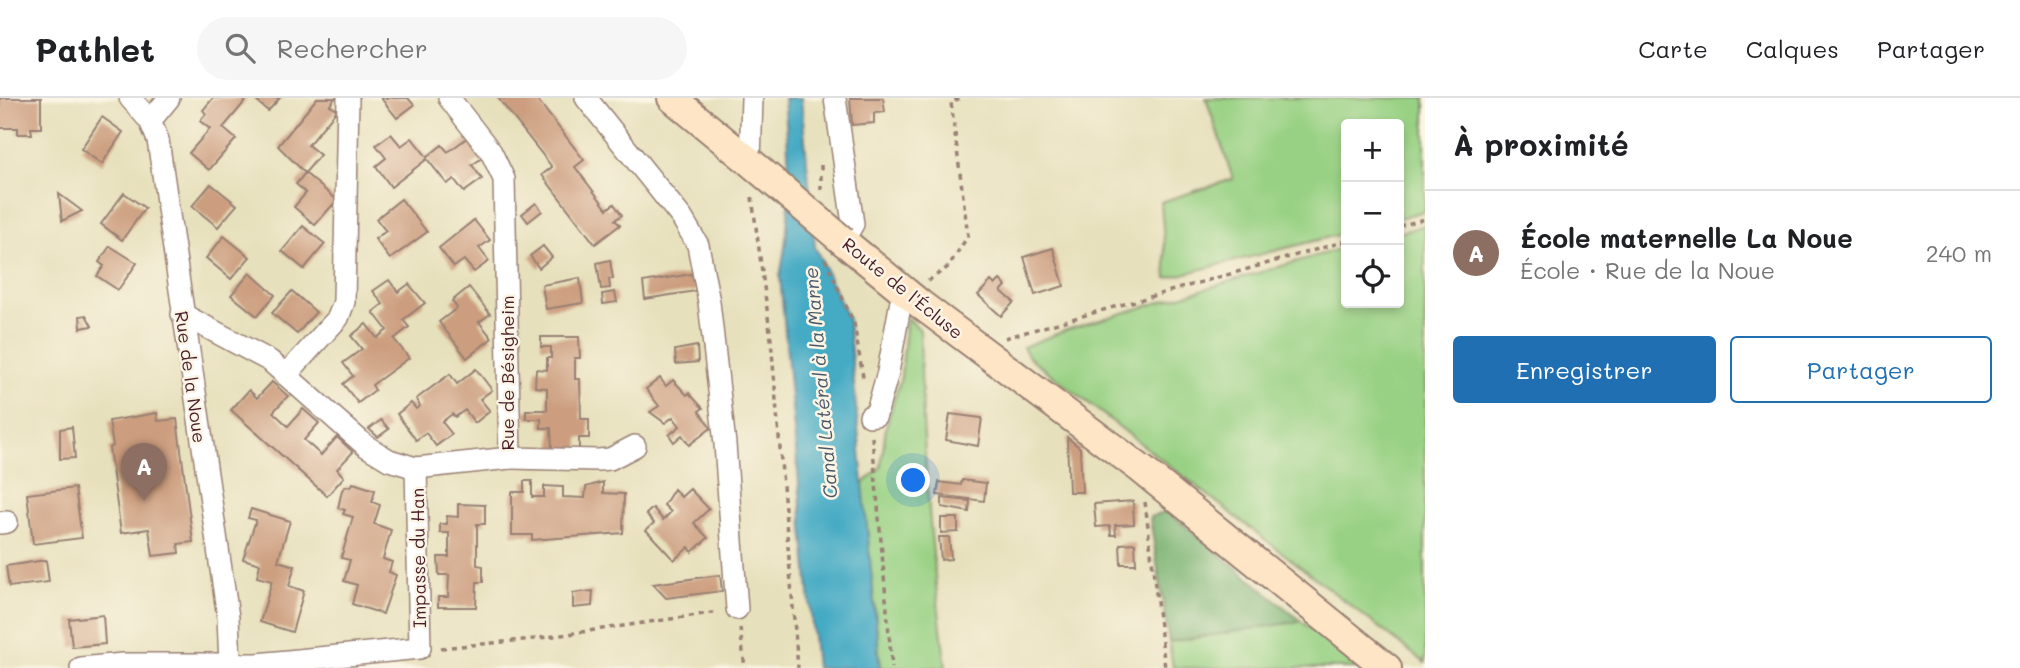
<!DOCTYPE html>
<html lang="fr">
<head>
<meta charset="utf-8">
<style>
	:root { --surface:#fff; --page:#f6f6f6; --text:#202124; --muted:#757577; --line:#e0e0e0; --accent:#1f6fb2 }
	body { margin:0; font-family:Mali,sans-serif; background:var(--page); color:var(--text) }
	.controls { position:absolute; right:21px; top:21px; display:grid; overflow:hidden; border-radius:7px; box-shadow:0 4px 10px #0003 }
	.controls button { width:63px; height:63px; display:grid; place-items:center; padding:0; border:0; border-bottom:2px solid var(--line); background:var(--surface); color:var(--text); font:35px sans-serif }
	.you { position:absolute; left:914px; top:383px; width:24px; height:24px; margin:-18px; border:5px solid #fff; border-radius:50%; background:#1a73e8; box-shadow:0 0 0 10px #1a73e833 }
	.badge { display:grid; place-items:center; width:46px; height:46px; border-radius:50%; background:var(--accent); color:#fff; font-size:23px; font-weight:700 }
	.pin { position:absolute; translate:-50% -58px; filter:drop-shadow(0 2px 4px #0008) }
	.pin::after { content:''; position:absolute; top:37px; width:24px; height:21px; background:inherit; clip-path:polygon(0 0,100% 0,50% 100%) }
	.list { margin:0; padding:0; list-style:none }
	h2 { display:flex; justify-content:space-between; align-items:center; height:91px; margin:0; padding:0 28px; font-size:30px }
	h2 small { font-size:23px; font-weight:400; color:var(--muted) }
	.list li { display:grid; grid-template-columns:46px 1fr auto; gap:21px; align-items:center; box-sizing:border-box; height:126px; padding:0 28px; border-top:2px solid var(--line) }
	.list b { display:block; font-size:26px; white-space:nowrap }
	.list p { margin:0; font-size:23px; white-space:nowrap; color:var(--muted) }
	.list em { font-size:23px; font-style:normal; color:var(--muted) }
	.actions { display:flex; gap:14px; padding:21px 28px }
	.actions a { flex:1; padding:16px 0; border:2px solid var(--accent); border-radius:7px; text-align:center; font-size:24px; color:var(--accent) }
	.actions .main { background:var(--accent); color:#fff }
	.icon { flex:none; width:38px; height:38px; fill:none; stroke:currentColor; stroke-width:2; stroke-linecap:round; stroke-linejoin:round }
	.map { position:relative; flex:none; width:1425px; height:570px; overflow:hidden }
	header { display:flex; align-items:center; gap:42px; box-sizing:border-box; height:98px; padding:0 35px; background:var(--surface); border-bottom:2px solid var(--line) }
	header strong { font-size:33px }
	nav { display:flex; gap:38px; margin-inline-start:auto; font-size:24px }
	.search { width:490px; height:63px; background:var(--page); display:flex; align-items:center; gap:18px; box-sizing:border-box; padding:0 24px; border-radius:38px; color:var(--muted); font-size:26px }
	main { display:flex }
	aside { flex:1; background:var(--surface) }
	.map>svg:first-child { display:block }
	.green { fill:#99d184; stroke:#727858; stroke-width:2 }
	.forest { fill:#7ab372; stroke:#62694e; stroke-width:2 }
	.water { fill:#45aac4; stroke:#486478; stroke-width:2 }
	.building { fill:#cc9d7e }
	.lines { fill:none; stroke-linecap:round; stroke-linejoin:round }
	.street-casing { stroke:#988074; stroke-width:24 }
	.secondary-casing { stroke:#988074; stroke-width:32 }
	.path { stroke:#988074; stroke-width:3.5; stroke-dasharray:5 5; stroke-linecap:butt }
	.street { stroke:#fff; stroke-width:21 }
	.secondary { stroke:#fde5c5; stroke-width:28 }
	.secondary-bridge-casing { stroke:#988074; stroke-width:32; stroke-linecap:butt }
	.secondary-bridge { stroke:#fde5c5; stroke-width:28 }
	.labels { text-anchor:middle; dominant-baseline:central; stroke-width:5; stroke-linejoin:round; paint-order:stroke }
	.street-label { font-size:18px; fill:#4a1f2b; stroke:#fcf5e5 }
	.water-label { font-size:19px; font-style:italic; fill:#485768; stroke:#fcf5e5 }
</style>
</head>
<body>
<header>
<strong>Pathlet</strong>
<div class="search"><svg class="icon" aria-label="search" viewBox="0 0 24 24"><circle cx="10" cy="10" r="6"/><path d="M15 15l6 6"/></svg>Rechercher</div>
<nav><a>Carte</a><a>Calques</a><a>Partager</a></nav>
</header>
<main>
<div class="map">
<svg width="1425" height="570" viewBox="0 0 1425 570">
	<rect width="100%" height="100%" fill="#fcf5e5"/>
	<filter id="ink" filterUnits="userSpaceOnUse"><feTurbulence type="fractalNoise" baseFrequency=".0143" numOctaves="2"/><feDisplacementMap in="SourceGraphic" scale="14" xChannelSelector="R" yChannelSelector="G"/><feConvolveMatrix kernelMatrix="1 2 1 2 8 2 1 2 1" color-interpolation-filters="sRGB"/></filter>
	<filter id="wash" filterUnits="userSpaceOnUse"><feTurbulence type="fractalNoise" baseFrequency=".00686" numOctaves="4" result="noise"/><feDisplacementMap in="SourceGraphic" scale="28" xChannelSelector="R" yChannelSelector="G"/><feGaussianBlur stdDeviation="1.57" result="paint"/><feColorMatrix in="noise" values="0 0 0 0 0 0 0 0 0 0 0 0 0 0 0 0 0 1.4 0 .05"/><feComposite in="paint" operator="in"/></filter>
	<g filter="url(#wash)">
		<rect width="100%" height="100%" fill="#e7e0bc"/>
		<g class="green">
			<polygon points="1206,0 1425,0 1425,113 1399,120 1399,26 1346,26 1346,135 1167,180 1161,104 1233,81"/>
			<polygon points="1425,127 1425,565 1029,259 1023,249 1066,232 1346,149 1346,205 1399,205 1399,135"/>
			<path d="M907 219 920 232C922 346 931 458 946 570H881L862 387 881 369 886 329 901 279Z"/>
			<polygon points="1301,523 1358,570 1173,570 1169,544"/>
		</g>
		<polygon class="forest" points="1167,413 1301,523 1169,544 1150,419"/>
		<path class="water" d="M784 0H801L815 149 848 221 880 570H816L780 179C793 113 790 67 784 0Z"/>
		<g id="blocks">
			<g class="building">
				<polygon points="0,0 41,0 41,30 31,30 32,36 18,36 18,30 0,30"/>
				<polygon points="213,0 248,0 223,30 236,41 209,72 189,55 210,31 200,23 206,16 203,12"/>
				<polygon points="253,0 280,0 268,13"/>
				<polygon points="317,0 335,0 330,7 337,12 308,47 320,57 305,75 278,48"/>
				<polygon points="381,0 408,0 414,7 397,20"/>
				<polygon points="498,0 536,0 584,62 575,69 578,73 607,111 614,106 622,117 615,122 620,127 595,146 542,77 552,69"/>
				<polygon points="850,0 883,0 885,14 874,15 874,25 852,27"/>
				<polygon points="102,19 123,34 102,66 81,51"/>
				<polygon points="391,36 401,48 412,40 427,59 442,47 448,54 467,40 482,60 472,67 482,81 464,94 454,81 447,86 427,61 391,89 376,68 386,60 376,47"/>
				<polygon points="305,75 337,102 315,127 294,109 306,95 296,86"/>
				<polygon points="211,86 237,107 218,129 192,108"/>
				<polygon points="124,95 145,110 122,142 101,126"/>
				<polygon points="59,96 82,113 62,123"/>
				<polygon points="401,101 427,134 390,161 375,141 386,133 376,121"/>
				<polygon points="536,105 542,113 528,124 522,116"/>
				<polygon points="474,122 490,142 479,150 489,163 474,174 464,162 454,169 439,150"/>
				<polygon points="303,128 325,146 304,171 282,153"/>
				<polygon points="224,138 250,159 231,181 206,160"/>
				<polygon points="110,148 137,165 118,192 97,178 104,168 99,164"/>
				<polygon points="543,148 552,159 539,170 530,158"/>
				<polygon points="1053,150 1064,188 1035,197 1024,159"/>
				<polygon points="610,162 613,181 609,181 610,190 601,191 597,165"/>
				<polygon points="250,175 275,197 257,218 231,197"/>
				<polygon points="692,176 696,193 645,201 643,184"/>
				<polygon points="580,180 583,205 546,211 542,187"/>
				<polygon points="389,182 398,194 409,186 425,205 403,222 409,229 394,241 409,260 372,287 375,292 358,305 343,286 353,278 343,265 362,251 351,238 366,226 377,240 387,232 373,214 383,206 373,193"/>
				<polygon points="1000,182 1006,188 1001,193 1014,204 1001,218 978,197 991,183 995,187"/>
				<polygon points="469,189 490,216 479,224 492,240 467,260 439,224 457,210 452,203"/>
				<polygon points="292,193 316,214 297,236 272,215"/>
				<polygon points="615,194 617,204 603,206 602,196"/>
				<polygon points="86,217 92,228 81,230 80,218"/>
				<polygon points="541,239 579,239 580,260 575,260 575,281 580,281 581,321 589,321 589,340 579,340 579,353 552,351 551,330 541,330 541,321 526,321 526,312 547,312 547,290 535,289 536,271 547,272 547,260 551,260 551,249 541,249"/>
				<polygon points="697,248 698,264 676,266 675,252"/>
				<polygon points="476,271 492,292 480,301 490,313 475,325 465,312 455,319 452,316 442,324 452,336 436,348 426,335 416,342 397,316 411,305 416,311 420,308 416,301 450,276 457,286"/>
				<polygon points="660,280 666,288 673,282 687,297 689,295 703,310 699,313 711,330 689,347 682,337 674,344 669,337 680,328 673,319 665,325 650,314 659,308 646,291"/>
				<polygon points="272,284 288,298 273,314 288,328 303,311 319,325 304,342 321,357 337,339 353,354 337,371 344,379 327,398 231,312 249,292 257,300"/>
				<polygon points="157,315 158,323 177,321 193,444 178,446 179,455 153,458 149,431 121,435 109,350 113,348 109,323"/>
				<polygon points="950,316 982,320 978,348 946,342"/>
				<polygon points="381,322 389,331 378,339 369,331"/>
				<polygon points="72,329 75,360 60,361 60,331"/>
				<polygon points="1067,339 1080,350 1082,394 1069,394"/>
				<polygon points="962,382 986,385 984,403 937,397 939,384 961,387"/>
				<polygon points="524,383 532,383 532,399 544,399 544,388 563,389 563,399 585,400 586,389 603,384 603,395 624,396 623,435 532,442 532,437 512,437 512,394 524,394"/>
				<polygon points="353,385 375,392 372,404 380,407 374,426 391,432 383,461 392,464 389,474 396,477 383,516 352,506 357,487 344,483 350,462 341,460 353,419 343,416 345,412 338,410 342,392 346,388 351,389"/>
				<polygon points="75,390 82,440 33,446 27,396"/>
				<polygon points="674,391 681,399 690,391 709,411 694,425 708,440 692,454 689,449 674,462 646,432 654,425 646,416 653,410 663,422 671,414 664,407"/>
				<polygon points="942,400 970,403 969,414 942,409"/>
				<polygon points="1133,403 1134,426 1115,427 1116,437 1111,437 1110,428 1096,429 1094,406"/>
				<polygon points="458,406 485,407 485,426 477,426 477,467 483,468 483,484 477,484 476,509 438,509 438,499 448,499 449,477 439,477 438,459 449,459 449,435 440,435 440,426 447,426 447,418 458,419"/>
				<polygon points="251,411 290,423 278,463 295,468 289,488 304,493 292,534 260,524 272,483 257,479 260,466 243,461 256,422 248,420"/>
				<polygon points="941,420 958,420 958,434 941,435"/>
				<polygon points="939,439 949,439 951,461 941,462"/>
				<polygon points="1135,445 1136,466 1121,466 1120,446"/>
				<polygon points="46,462 49,484 9,489 6,468"/>
				<polygon points="720,477 722,493 666,500 653,486"/>
				<polygon points="593,493 592,508 573,510 573,495"/>
				<polygon points="103,517 105,546 72,549 69,521"/>
			</g>
		</g>
	</g>
	<g filter="url(#ink)">
		<use href="#blocks" fill-opacity="0" stroke="#988074" stroke-width="2"/>
		<g class="lines">
			<defs>
				<g id="street">
					<polyline points="130,0 150,23 158,42 228,519 230,566"/>
					<polyline points="586,0 682,120 698,147 709,204 725,346 737,511"/>
					<polyline points="835,0 853,126 843,143"/>
					<polyline points="150,23 169,0"/>
					<polyline points="750,64 752,0"/>
					<polyline points="182,216 270,263 366,348 389,362 416,370 510,360 504,81 491,54 449,0"/>
					<polyline points="286,277 338,220 344,204 348,0"/>
					<polyline points="870,318 876,317 888,274 903,192"/>
					<polyline points="510,360 598,362 610,361 635,348"/>
					<polyline points="0,425 7,424"/>
					<polyline points="81,570 123,566 257,566 420,550 416,370"/>
				</g>
				<g id="secondary">
					<polyline points="672,0 750,64"/>
					<polyline points="843,143 920,206 1141,371 1387,570"/>
				</g>
			</defs>
			<use href="#street" class="street-casing"/>
			<use href="#secondary" class="secondary-casing"/>
			<g class="path">
				<polyline points="821,92 821,64"/>
				<polyline points="752,99 771,241 798,570"/>
				<polyline points="1399,128 1425,121"/>
				<polyline points="825,161 854,226 863,279"/>
				<polyline points="928,183 948,169 968,138 951,4 961,0"/>
				<polyline points="1005,240 1346,143"/>
				<polyline points="872,339 892,570"/>
				<polyline points="1145,404 1165,570"/>
				<polyline points="740,530 745,570"/>
				<polyline points="441,550 534,541 718,514"/>
			</g>
			<use href="#street" class="street"/>
			<use href="#secondary" class="secondary"/>
			<defs>
				<polyline id="secondary-bridge" points="750,64 843,143"/>
			</defs>
			<use href="#secondary-bridge" class="secondary-bridge-casing"/>
			<use href="#secondary-bridge" class="secondary-bridge"/>
		</g>
	</g>
	<g class="labels">
		<g class="street-label">
			<text transform="translate(903 190) rotate(39)">Route de l'Écluse</text>
			<text transform="translate(507 275) rotate(-90)">Rue de Bésigheim</text>
			<text transform="translate(191 279) rotate(82)">Rue de la Noue</text>
			<text transform="translate(418 460) rotate(-91)">Impasse du Han</text>
		</g>
		<g class="water-label">
			<text transform="translate(820 285) rotate(-95)">Canal Latéral à la Marne</text>
		</g>
	</g>
</svg>
<div class="controls">
<button>+</button>
<button>−</button>
<button><svg class="icon" aria-label="locate" viewBox="0 0 24 24"><circle cx="12" cy="12" r="6"/><path d="M12 2v4M12 18v4M2 12h4M18 12h4"/></svg></button>
</div>
<div class="you"></div>
<div class="pin badge" style="left:144px;top:403px;background:#8d6e63">A</div>
</div>
<aside>
<h2>À proximité<small></small></h2>
<ul class="list">
<li><span class="badge" style="background:#8d6e63">A</span><div><b>École maternelle La Noue</b><p>École · Rue de la Noue</p></div><em>240 m</em></li>
</ul>
<div class="actions"><a class="main">Enregistrer</a><a>Partager</a></div>
</aside>
</main>
</body>
</html>
